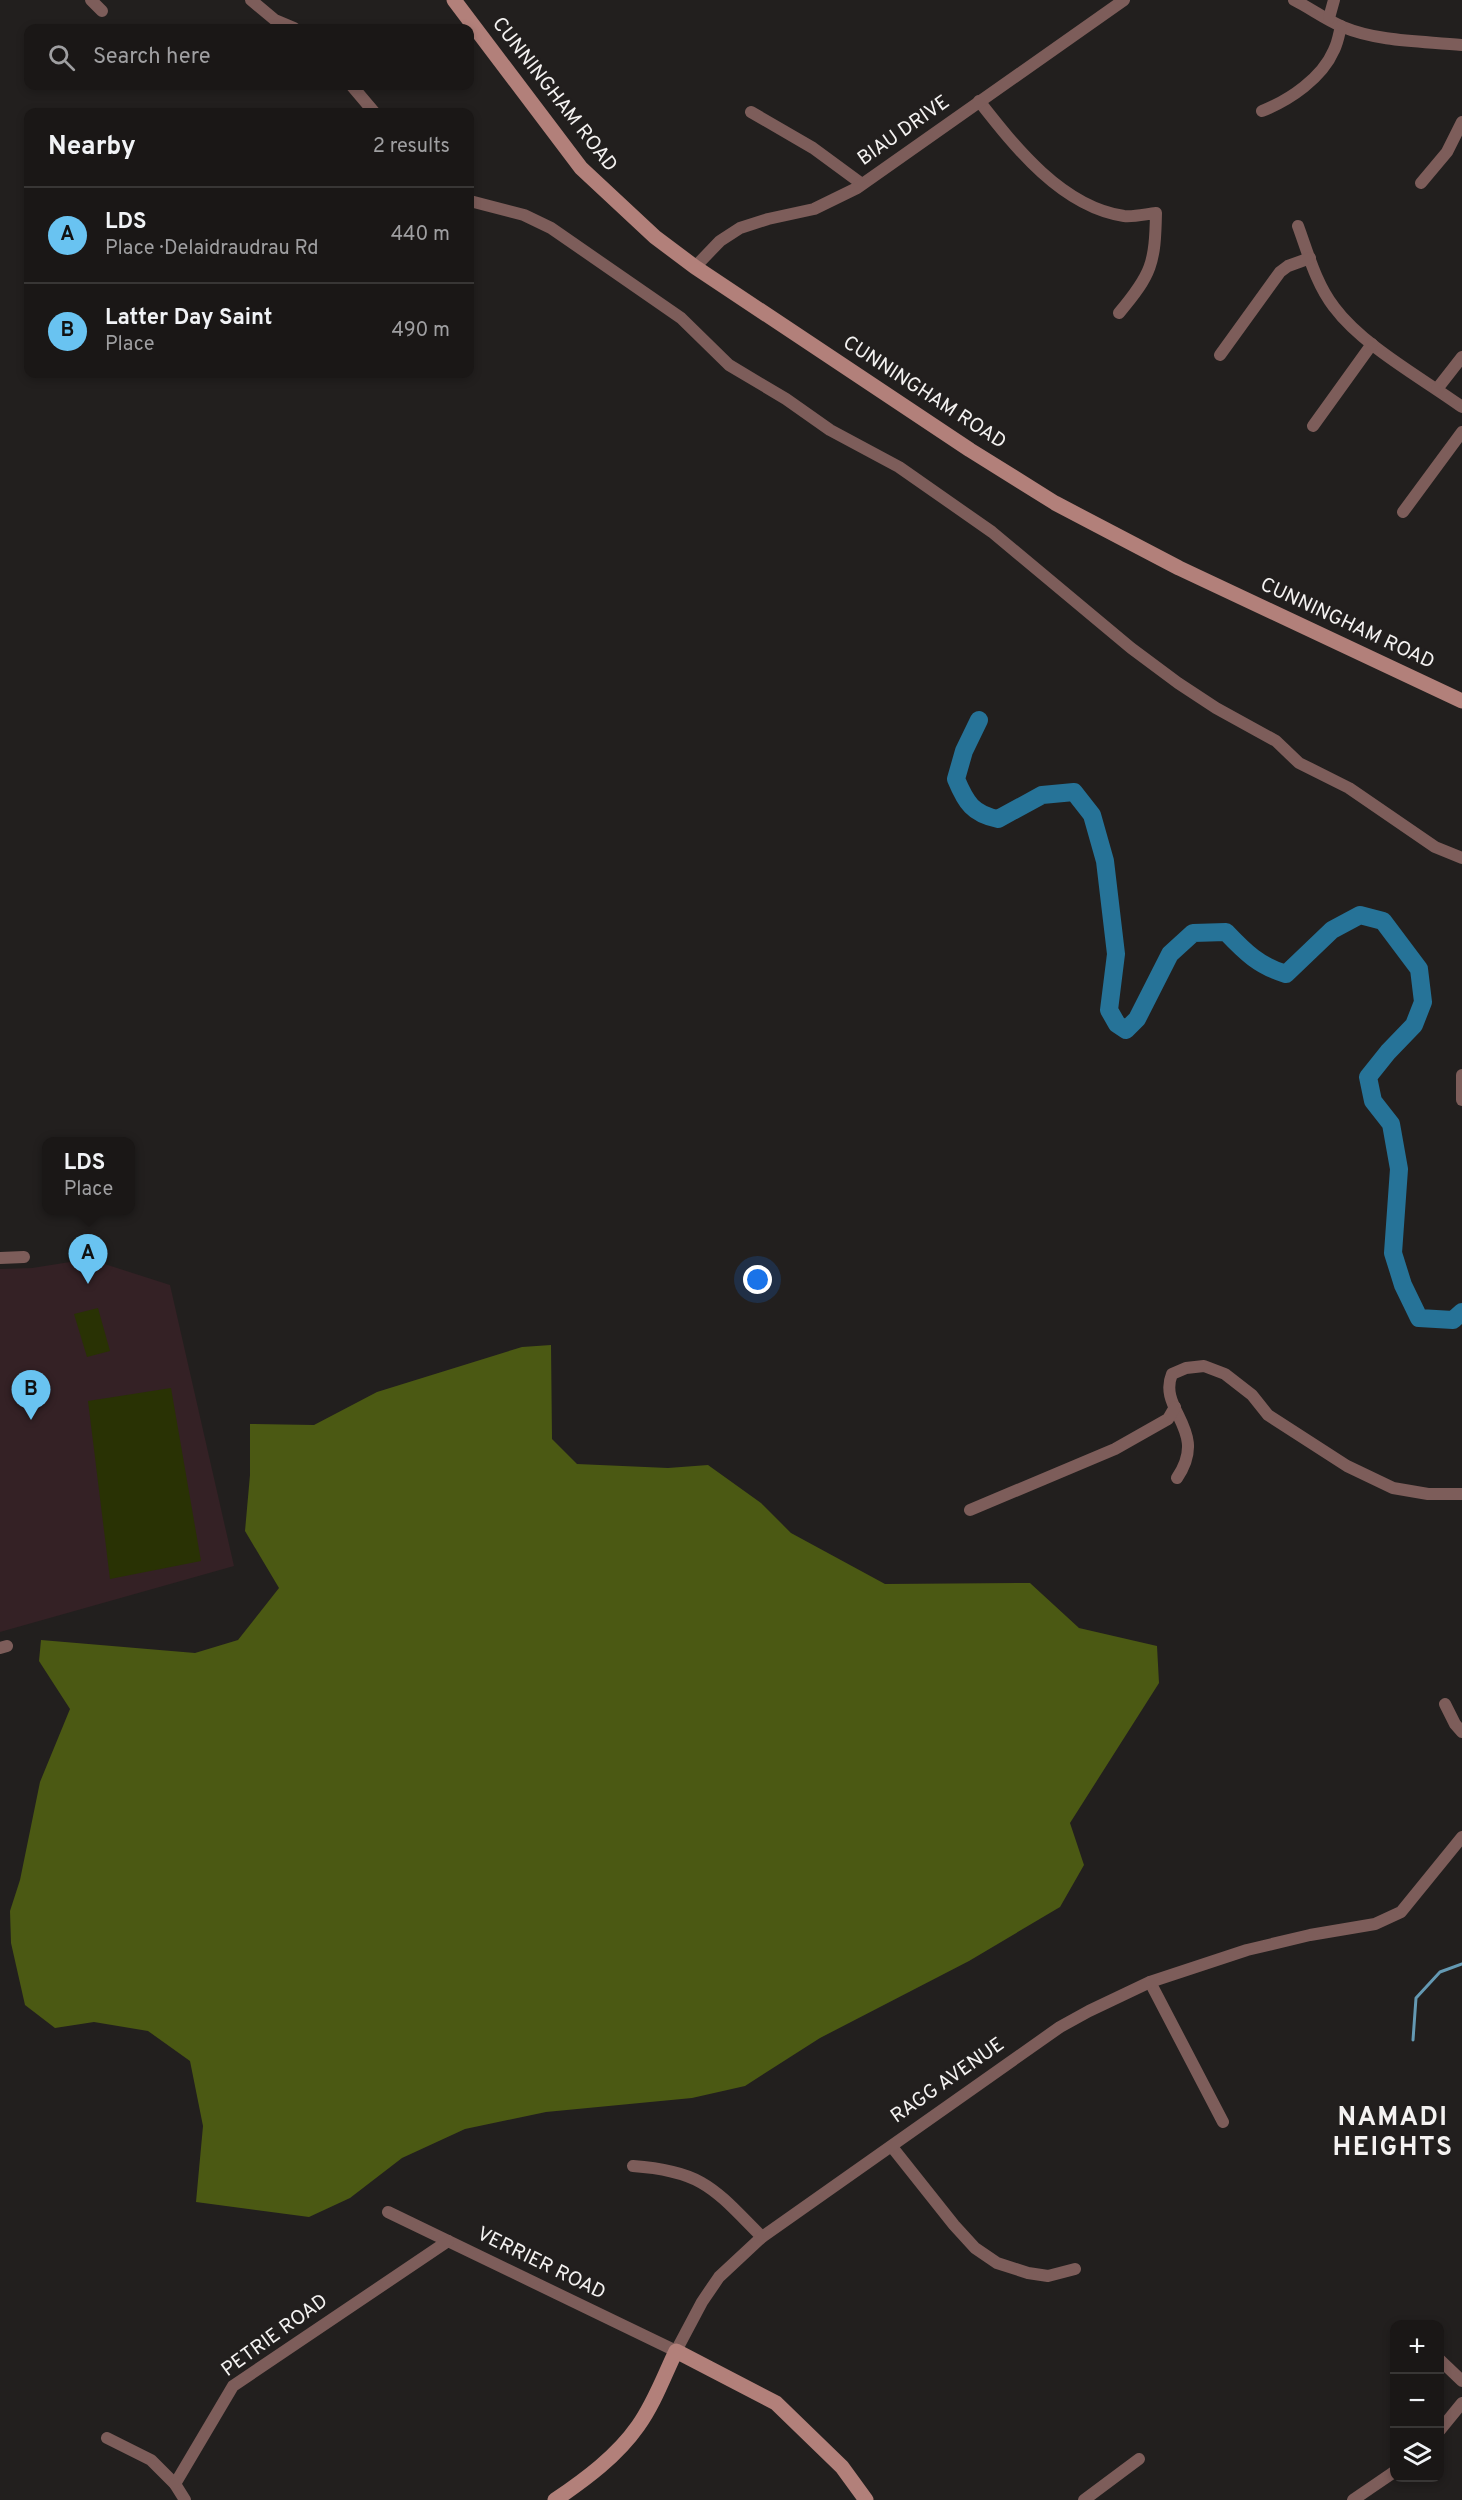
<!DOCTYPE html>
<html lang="en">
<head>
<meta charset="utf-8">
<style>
	:root { --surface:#1a1716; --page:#23201f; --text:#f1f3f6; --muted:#9f9fa1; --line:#383635; --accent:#69c3f1 }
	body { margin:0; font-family:Overpass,sans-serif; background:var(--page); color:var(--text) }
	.controls { position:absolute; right:18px; bottom:18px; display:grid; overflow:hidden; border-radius:12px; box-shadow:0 3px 9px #0003 }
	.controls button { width:54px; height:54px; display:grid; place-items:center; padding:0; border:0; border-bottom:2px solid var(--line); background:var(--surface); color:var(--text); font:30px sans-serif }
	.you { position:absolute; left:758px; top:1280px; width:21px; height:21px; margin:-15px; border:4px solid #fff; border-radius:50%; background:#1a73e8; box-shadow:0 0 0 9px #1a73e833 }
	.badge { display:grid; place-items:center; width:39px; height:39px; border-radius:50%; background:var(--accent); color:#111; font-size:20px; font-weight:700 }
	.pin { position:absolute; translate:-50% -50px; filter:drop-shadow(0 2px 3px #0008) }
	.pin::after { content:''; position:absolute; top:32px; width:21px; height:18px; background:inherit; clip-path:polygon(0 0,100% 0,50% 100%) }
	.popup { position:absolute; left:42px; top:1137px; width:93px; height:78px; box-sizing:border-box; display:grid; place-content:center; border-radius:12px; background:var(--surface); filter:drop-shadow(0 2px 4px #0005); font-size:20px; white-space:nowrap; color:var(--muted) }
	.popup b { font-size:22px; color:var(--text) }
	.popup::after { content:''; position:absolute; left:50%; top:100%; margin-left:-12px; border:12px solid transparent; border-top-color:var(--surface) }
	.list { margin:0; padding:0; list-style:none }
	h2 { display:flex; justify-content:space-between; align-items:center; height:78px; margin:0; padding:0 24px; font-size:26px }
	h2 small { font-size:20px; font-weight:400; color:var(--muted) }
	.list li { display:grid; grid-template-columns:39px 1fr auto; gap:18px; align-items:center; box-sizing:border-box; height:96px; padding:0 24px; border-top:2px solid var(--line) }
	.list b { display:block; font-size:22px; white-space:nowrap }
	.list p { margin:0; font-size:20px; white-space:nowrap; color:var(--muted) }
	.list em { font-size:20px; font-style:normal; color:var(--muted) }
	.icon { flex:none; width:33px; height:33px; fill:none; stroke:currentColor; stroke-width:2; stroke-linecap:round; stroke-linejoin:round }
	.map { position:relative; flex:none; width:1462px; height:2500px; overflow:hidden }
	.search { position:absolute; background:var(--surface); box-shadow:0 3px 9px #0003; left:24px; top:24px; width:450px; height:66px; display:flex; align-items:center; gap:15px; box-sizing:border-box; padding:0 21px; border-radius:12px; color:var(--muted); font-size:22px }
	.panel { position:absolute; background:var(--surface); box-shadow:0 3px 9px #0003; left:24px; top:108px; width:450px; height:270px; border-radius:12px }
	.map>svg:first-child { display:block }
	.education { fill:#342125 }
	.green { fill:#293204 }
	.forest { fill:#4b5913 }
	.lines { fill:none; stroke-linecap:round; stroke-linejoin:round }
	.stream { stroke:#6499b3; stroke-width:3 }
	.river { stroke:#267398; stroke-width:18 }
	.minor { stroke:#7d5d5a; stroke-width:12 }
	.secondary { stroke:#b2807a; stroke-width:15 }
	.labels { text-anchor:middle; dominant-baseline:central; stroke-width:4.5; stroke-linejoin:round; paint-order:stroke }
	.street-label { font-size:20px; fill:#f4f2f1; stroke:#221f1e }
	.district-label { font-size:26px; font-weight:bold; letter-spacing:1.5px; fill:#f4f2f1; stroke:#221f1e }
</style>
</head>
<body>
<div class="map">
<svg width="1462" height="2500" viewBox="0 0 1462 2500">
	<rect width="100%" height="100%" fill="#221f1e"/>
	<polygon class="education" points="89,1259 170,1285 234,1566 0,1632 0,1269 32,1268"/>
	<g class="green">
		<polygon points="98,1308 110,1351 87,1357 74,1314"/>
		<polygon points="171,1388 201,1561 110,1579 88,1401"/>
	</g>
	<polygon class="forest" points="551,1345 552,1439 577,1464 668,1468 708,1465 761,1503 791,1533 885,1584 1030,1583 1079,1628 1157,1646 1159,1683 1070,1823 1084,1865 1060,1907 969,1961 820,2038 745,2086 692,2098 546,2112 465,2129 402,2158 350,2198 309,2217 196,2202 203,2126 190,2061 148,2031 94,2022 55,2028 25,2005 11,1943 10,1911 20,1880 40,1782 70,1709 39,1661 41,1640 195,1653 238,1640 279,1588 245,1531 250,1475 250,1424 314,1425 377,1392 522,1347"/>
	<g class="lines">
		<polyline class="stream" points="1413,2040 1416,1998 1440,1972 1462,1964"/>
		<path class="river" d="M979 720 964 751 956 779C966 803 973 814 998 819L1042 795 1074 792 1092 815 1105 861 1116 954 1109 1010 1117 1024 1126 1030 1137 1019 1170 954 1193 933 1226 932C1245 952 1259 966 1286 974L1332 930 1360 915 1383 921 1419 969 1423 1002 1414 1025 1388 1052 1368 1077 1373 1101 1391 1124 1399 1169 1393 1253 1403 1285 1419 1318 1453 1320 1462 1312"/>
		<g class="minor">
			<polyline points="91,0 102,11"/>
			<polyline points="251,0 275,20 294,28"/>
			<path d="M1294 0C1310 8 1326 20 1343 27 1379 42 1423 41 1462 45"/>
			<polyline points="1329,18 1334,0"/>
			<polyline points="352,86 374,112"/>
			<path d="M979 101C1015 147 1062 207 1124 216 1134 217 1146 214 1156 213 1155 263 1152 274 1119 313"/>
			<path d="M1262 111C1290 100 1322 78 1334 50 1338 42 1339 34 1341 26"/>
			<polyline points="751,112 813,148 862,184"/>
			<polyline points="1421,183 1447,152 1462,122"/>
			<polyline points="470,201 524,215 551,228 681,318 729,365 786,399 830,430 899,467 992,532 1131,648 1178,683 1216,708 1276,741 1299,763 1349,788 1435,847 1462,858"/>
			<path d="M1298 226C1308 253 1316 284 1334 307 1363 346 1422 378 1462 407"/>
			<polyline points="695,267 720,241 740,228 768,219 814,209 857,188 1124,0"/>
			<polyline points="1220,355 1280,272 1288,266 1310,258"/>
			<polyline points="1437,389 1462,357"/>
			<polyline points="1313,426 1372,344"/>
			<polyline points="1403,512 1462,432"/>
			<polyline points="1462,1075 1462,1100"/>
			<polyline points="0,1258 24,1257"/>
			<path d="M1177 1478C1210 1430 1157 1410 1172 1374L1186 1368 1204 1366 1225 1374 1252 1395 1268 1415 1347 1466 1393 1488 1428 1494H1462"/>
			<polyline points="970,1510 1115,1449 1168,1419 1175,1407"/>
			<polyline points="0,1648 7,1646"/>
			<polyline points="1445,1704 1455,1724 1462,1732"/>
			<polyline points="1150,1982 1223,2122"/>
			<polyline points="892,2147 954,2225 975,2248 997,2263 1028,2273 1048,2276 1075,2269"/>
			<path d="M633 2166C704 2171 715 2190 762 2237"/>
			<polyline points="388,2212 676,2351 702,2302 719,2277 762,2237 1060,2027 1089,2011 1150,1982 1247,1950 1310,1935 1375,1924 1401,1912 1462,1837"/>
			<polyline points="1440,2360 1462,2381"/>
			<polyline points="1440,2430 1462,2403"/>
			<polyline points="107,2438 151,2460 175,2484"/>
			<polyline points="185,2500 175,2484 233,2386 448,2241"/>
			<polyline points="1084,2500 1139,2459"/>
			<polyline points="1353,2500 1394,2472"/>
		</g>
		<g class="secondary">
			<polyline points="454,0 581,168 655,237 695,267 970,450 1055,503 1179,568 1462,701"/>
			<path d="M555 2500C586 2479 617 2456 638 2426 654 2404 664 2376 676 2351L776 2403 842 2467 866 2500"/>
		</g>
	</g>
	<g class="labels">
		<g class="street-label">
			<text transform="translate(554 95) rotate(52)">CUNNINGHAM ROAD</text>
			<text transform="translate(904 131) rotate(-35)">BIAU DRIVE</text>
			<text transform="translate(924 393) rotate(33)">CUNNINGHAM ROAD</text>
			<text transform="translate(1347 624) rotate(25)">CUNNINGHAM ROAD</text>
			<text transform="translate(948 2081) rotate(-35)">RAGG AVENUE</text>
			<text transform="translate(541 2264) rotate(26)">VERRIER ROAD</text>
			<text transform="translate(275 2336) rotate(-36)">PETRIE ROAD</text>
		</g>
		<g class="district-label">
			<text x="1393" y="2118">NAMADI<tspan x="1393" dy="30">HEIGHTS</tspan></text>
		</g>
	</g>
</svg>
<div class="controls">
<button>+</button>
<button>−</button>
<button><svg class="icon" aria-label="layers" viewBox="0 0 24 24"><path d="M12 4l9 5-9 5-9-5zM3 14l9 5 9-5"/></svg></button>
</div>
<div class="you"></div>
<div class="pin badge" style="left:88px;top:1284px">A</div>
<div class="popup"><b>LDS</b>Place</div>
<div class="pin badge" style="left:31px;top:1420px">B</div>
<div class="search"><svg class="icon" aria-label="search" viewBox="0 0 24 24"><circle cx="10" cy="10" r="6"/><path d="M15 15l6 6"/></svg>Search here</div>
<section class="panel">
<h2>Nearby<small>2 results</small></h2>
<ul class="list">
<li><span class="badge">A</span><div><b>LDS</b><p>Place · Delaidraudrau Rd</p></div><em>440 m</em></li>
<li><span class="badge">B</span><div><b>Latter Day Saint</b><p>Place</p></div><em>490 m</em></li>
</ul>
</section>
</div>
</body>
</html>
